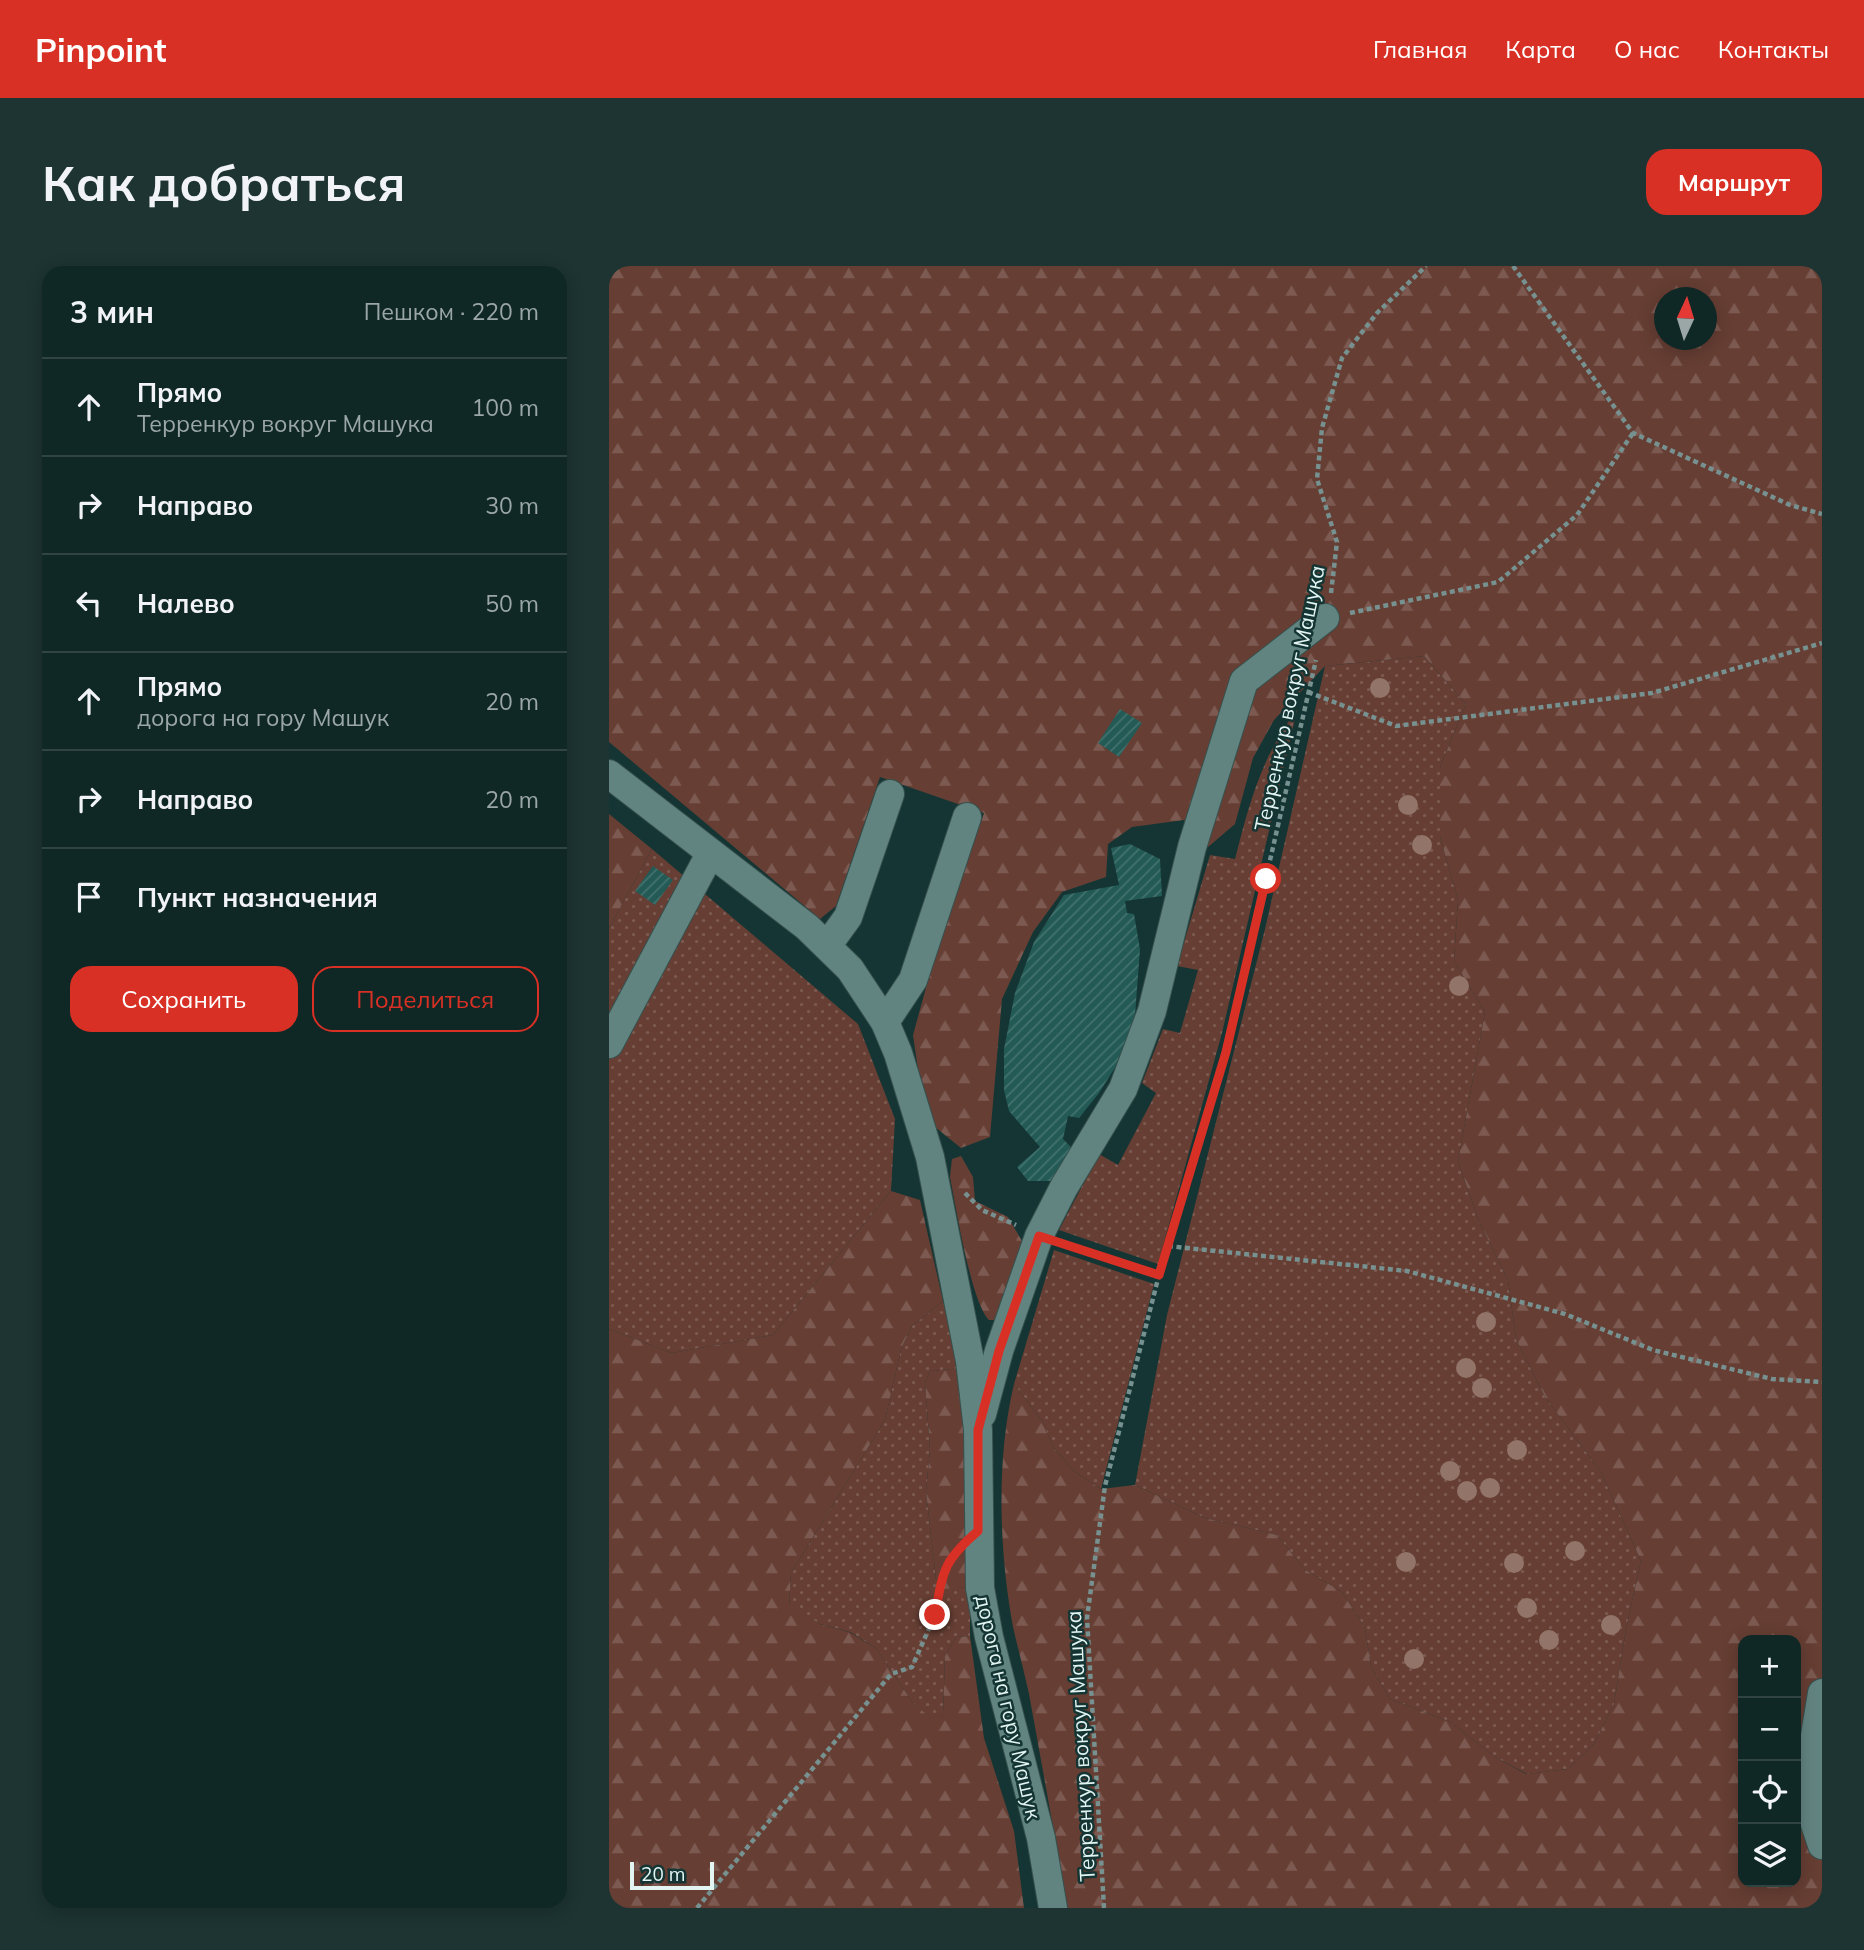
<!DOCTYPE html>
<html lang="ru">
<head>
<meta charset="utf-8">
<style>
	:root { --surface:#0f2826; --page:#1d3432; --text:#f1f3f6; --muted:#9ba6a7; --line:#2f4443; --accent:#d93025 }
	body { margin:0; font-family:Mulish,sans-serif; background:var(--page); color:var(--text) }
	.controls { position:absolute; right:21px; bottom:21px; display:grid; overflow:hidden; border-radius:14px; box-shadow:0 4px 18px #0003 }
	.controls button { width:63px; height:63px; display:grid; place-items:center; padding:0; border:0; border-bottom:2px solid var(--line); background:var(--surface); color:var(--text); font:35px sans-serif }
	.compass { position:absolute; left:1045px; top:21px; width:63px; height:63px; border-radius:50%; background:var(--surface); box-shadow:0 4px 18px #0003; rotate:4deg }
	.scale { position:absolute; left:21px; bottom:18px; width:84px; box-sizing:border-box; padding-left:7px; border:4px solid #e2f5f3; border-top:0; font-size:19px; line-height:24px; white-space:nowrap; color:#e2f5f3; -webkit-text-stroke:5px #143533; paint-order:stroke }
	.stop { position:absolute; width:21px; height:21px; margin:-16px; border:5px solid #d93025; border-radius:50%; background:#fff }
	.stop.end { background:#d93025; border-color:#fff; box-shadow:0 2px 7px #0008 }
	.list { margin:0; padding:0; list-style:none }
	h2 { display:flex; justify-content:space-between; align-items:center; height:91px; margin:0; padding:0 28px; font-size:30px }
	h2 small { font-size:23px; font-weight:400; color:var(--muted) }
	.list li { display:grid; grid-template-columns:46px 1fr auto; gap:21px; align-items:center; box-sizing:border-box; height:98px; padding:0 28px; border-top:2px solid var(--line) }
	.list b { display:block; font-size:26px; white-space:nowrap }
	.list p { margin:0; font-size:23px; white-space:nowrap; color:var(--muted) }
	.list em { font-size:23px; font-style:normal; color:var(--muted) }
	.actions { display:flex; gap:14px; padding:21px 28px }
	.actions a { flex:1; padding:16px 0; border:2px solid var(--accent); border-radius:21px; text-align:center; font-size:24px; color:var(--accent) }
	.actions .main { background:var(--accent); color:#fff }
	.icon { flex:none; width:38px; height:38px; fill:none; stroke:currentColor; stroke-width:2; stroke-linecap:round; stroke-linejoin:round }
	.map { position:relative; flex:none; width:1213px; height:1642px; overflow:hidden; border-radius:21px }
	header { display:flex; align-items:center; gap:42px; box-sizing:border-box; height:98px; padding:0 35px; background:var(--accent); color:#fff }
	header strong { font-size:33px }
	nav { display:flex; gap:38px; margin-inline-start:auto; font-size:24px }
	.intro { display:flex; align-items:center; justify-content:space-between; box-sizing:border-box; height:168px; padding:0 42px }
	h1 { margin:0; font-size:49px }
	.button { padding:18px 32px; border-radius:21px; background:var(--accent); color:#fff; font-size:24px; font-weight:700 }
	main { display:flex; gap:42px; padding:0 42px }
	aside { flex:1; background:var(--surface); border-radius:21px; box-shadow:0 4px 18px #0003 }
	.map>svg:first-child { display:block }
	.grass { fill:url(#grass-dots) }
	.forest { fill:url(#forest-firs); fill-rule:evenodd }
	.building { fill:url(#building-hatch) }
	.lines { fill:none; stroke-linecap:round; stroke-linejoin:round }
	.minor-casing { stroke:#36514e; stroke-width:30 }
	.path { stroke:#76918f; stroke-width:4.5; stroke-dasharray:5 3.5; stroke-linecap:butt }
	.minor { stroke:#628481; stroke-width:28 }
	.tree { fill:#927568 }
	.route { stroke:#d93025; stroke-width:9 }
	.labels { text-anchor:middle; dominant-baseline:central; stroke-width:5; stroke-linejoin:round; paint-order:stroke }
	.street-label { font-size:21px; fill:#e2f5f3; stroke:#143533 }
</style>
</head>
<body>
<header>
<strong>Pinpoint</strong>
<nav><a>Главная</a><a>Карта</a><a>О нас</a><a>Контакты</a></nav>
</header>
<div class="intro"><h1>Как добраться</h1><a class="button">Маршрут</a></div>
<main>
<aside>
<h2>3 мин<small>Пешком · 220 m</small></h2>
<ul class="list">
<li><svg class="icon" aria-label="ahead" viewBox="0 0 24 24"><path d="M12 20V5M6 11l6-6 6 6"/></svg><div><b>Прямо</b><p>Терренкур вокруг Машука</p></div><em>100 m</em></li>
<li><svg class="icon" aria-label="right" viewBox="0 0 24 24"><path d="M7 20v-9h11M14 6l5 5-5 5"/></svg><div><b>Направо</b></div><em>30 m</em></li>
<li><svg class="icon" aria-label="left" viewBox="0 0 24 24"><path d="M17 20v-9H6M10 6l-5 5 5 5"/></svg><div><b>Налево</b></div><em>50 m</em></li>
<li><svg class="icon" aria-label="ahead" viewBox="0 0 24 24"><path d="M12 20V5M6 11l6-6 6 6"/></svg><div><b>Прямо</b><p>дорога на гору Машук</p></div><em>20 m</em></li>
<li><svg class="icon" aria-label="right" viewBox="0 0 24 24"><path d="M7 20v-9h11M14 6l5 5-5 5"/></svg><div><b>Направо</b></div><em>20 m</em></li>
<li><svg class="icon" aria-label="arrive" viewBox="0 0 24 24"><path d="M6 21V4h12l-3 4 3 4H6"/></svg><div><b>Пункт назначения</b></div></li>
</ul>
<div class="actions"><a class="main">Сохранить</a><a>Поделиться</a></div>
</aside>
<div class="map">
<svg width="1213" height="1642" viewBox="0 0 1213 1642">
	<defs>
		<pattern id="grass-dots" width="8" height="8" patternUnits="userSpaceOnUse" patternTransform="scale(1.75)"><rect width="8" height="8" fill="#663e33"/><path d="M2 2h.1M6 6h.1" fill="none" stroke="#7c5a51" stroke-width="1.8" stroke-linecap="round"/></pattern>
		<pattern id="forest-firs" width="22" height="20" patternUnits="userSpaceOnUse" patternTransform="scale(1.75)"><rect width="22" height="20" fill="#663e33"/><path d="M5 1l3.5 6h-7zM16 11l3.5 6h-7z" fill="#7c5a51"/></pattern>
		<pattern id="building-hatch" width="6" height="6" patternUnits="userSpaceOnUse" patternTransform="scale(1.75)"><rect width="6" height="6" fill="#235a55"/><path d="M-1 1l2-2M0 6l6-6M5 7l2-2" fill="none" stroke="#43726e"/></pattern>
	</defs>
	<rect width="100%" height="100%" fill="#143533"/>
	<g class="grass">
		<polygon points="815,390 857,438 831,501 831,571 849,634 845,695 876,746 849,895 870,955 899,1014 907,1073 936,1131 992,1206 1032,1295 1017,1363 1005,1438 985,1478 959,1503 918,1508 886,1491 841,1456 781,1433 762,1401 756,1362 733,1326 695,1303 668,1269 596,1252 526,1219 558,1049 656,663 716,400"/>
		<path d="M688 444 613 767 549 998 450 964 490 888 509 899 547 827 533 817 554 763 571 767 589 704 568 700 601 589 626 593C640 538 653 489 688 444Z"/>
		<polygon points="43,583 249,758 286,853 282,925 164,1069 63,1087 0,1063 0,662"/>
		<polygon points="445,984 545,1018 492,1223 465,1205 444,1181 434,1156 405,1118"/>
		<polygon points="334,1035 354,1102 321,1105 316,1117 321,1183 317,1225 327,1313 334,1322 361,1321 361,1370 347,1371 336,1390 334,1449 323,1454 304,1437 267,1382 241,1366 211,1358 180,1341 182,1307 276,1154 292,1083 303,1060"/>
	</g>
	<g class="forest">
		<path d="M0 0H1213V1642H458C446 1571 433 1499 420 1428 415 1405 409 1383 404 1361 390 1285 387 1193 405 1118L434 1156 444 1181 465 1205 492 1223 526 1219 596 1252 668 1269 695 1303 733 1326 756 1362 762 1401 781 1433 841 1456 886 1491 917 1508 959 1503 985 1478 1005 1438 1017 1363 1032 1295 992 1206 936 1131 907 1073 899 1014 870 955 849 895 876 746 845 695 849 634 831 571V501L857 438 815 390 716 400 665 454 644 492 626 558 599 581 575 554 523 561 499 578 497 611 453 626 424 666 393 733 381 871 352 882 326 861 311 817 304 769 323 700 375 547 271 511 227 640 211 653 0 476ZM1056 32H1098V74H1056ZM1134 1374H1187V1616H1134Z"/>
		<polygon points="0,548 43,583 0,662"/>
		<path d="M352 890 364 911 366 935 399 951 413 975 399 1038 389 1054H380C362 1036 347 941 341 911L343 893Z"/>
		<polygon points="282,925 311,934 334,1035 303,1060 292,1083 276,1154 182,1307 180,1340 211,1358 240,1366 267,1382 304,1437 323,1453 334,1449 336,1390 347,1371 361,1370 375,1472 405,1565 415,1642 0,1642 0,1063 63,1087 164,1069"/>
		<polygon points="354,1102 361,1321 334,1323 327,1313 317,1225 321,1183 316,1117 321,1105"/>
	</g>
	<g class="building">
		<polygon points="511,443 533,457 510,491 489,477"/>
		<polygon points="521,578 551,593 553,630 516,635 518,647 525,648 531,683 526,749 507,800 490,827 470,852 459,850 454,873 468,887 449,915 419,915 408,901 431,881 400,845 395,824 395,783 406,727 425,676 455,629 510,619 502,582"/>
		<polygon points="44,600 64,614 46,639 26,625"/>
	</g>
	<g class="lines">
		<defs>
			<g id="minor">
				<polyline points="0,508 198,661 241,703 276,756 289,787 321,891 361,1095 369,1164 371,1322 380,1371 432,1572 444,1642"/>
				<polyline points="218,680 239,651 281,528"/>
				<polyline points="276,756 304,714 358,551"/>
				<polyline points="0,778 101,588"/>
				<polyline points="373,1148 390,1085 430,970 455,921 514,823 543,745 583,581 635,415 716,352"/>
				<polyline points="1213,1427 1202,1494 1200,1540 1213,1579"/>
			</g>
		</defs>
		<use href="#minor" class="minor-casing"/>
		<g class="path">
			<polyline points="904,0 1024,167 1181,239 1213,248"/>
			<polyline points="722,327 728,276 708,213 713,162 733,92 768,47 817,0"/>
			<polyline points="741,347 889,316 968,249 1024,167"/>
			<polyline points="699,426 787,460 1043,427 1213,377"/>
			<polyline points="356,927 373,944 407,959"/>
			<polyline points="455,978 550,1009"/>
			<polyline points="559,980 798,1005 956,1048 1044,1084 1163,1113 1213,1116"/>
			<polyline points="88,1642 282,1408 303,1401 326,1349 335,1302 342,1292"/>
			<polyline points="495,1642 478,1352 496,1220 550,1009 617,786 707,394"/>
		</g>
		<use href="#minor" class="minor"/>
	</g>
	<g class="tree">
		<circle cx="771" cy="422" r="10"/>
		<circle cx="799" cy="539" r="10"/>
		<circle cx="813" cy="579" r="10"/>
		<circle cx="850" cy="720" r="10"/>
		<circle cx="877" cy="1056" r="10"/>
		<circle cx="857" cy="1102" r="10"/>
		<circle cx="873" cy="1122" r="10"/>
		<circle cx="908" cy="1184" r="10"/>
		<circle cx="841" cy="1205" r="10"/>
		<circle cx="881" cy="1222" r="10"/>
		<circle cx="858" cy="1225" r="10"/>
		<circle cx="966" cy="1285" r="10"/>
		<circle cx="797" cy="1296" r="10"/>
		<circle cx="905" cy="1297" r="10"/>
		<circle cx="918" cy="1342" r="10"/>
		<circle cx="1002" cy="1359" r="10"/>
		<circle cx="940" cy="1374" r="10"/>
		<circle cx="805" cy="1393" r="10"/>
	</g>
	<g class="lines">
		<path class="route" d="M326 1349C334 1305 334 1295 369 1265V1164L390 1085 430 970 550 1009 617 786 657 613"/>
	</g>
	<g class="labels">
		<g class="street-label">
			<text transform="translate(680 432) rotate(-78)">Терренкур вокруг Машука</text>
			<text transform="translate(400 1441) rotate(77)">дорога на гору Машук</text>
			<text transform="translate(471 1480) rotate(-93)">Терренкур вокруг Машука</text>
		</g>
	</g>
</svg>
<div class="controls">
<button>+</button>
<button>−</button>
<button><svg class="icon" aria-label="locate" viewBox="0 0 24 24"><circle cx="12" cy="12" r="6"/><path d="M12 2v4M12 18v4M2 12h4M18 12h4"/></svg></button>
<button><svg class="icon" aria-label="layers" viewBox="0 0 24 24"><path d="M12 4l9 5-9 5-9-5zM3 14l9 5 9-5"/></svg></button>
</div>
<svg class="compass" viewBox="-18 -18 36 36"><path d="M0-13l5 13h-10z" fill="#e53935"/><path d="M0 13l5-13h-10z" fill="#9ba6a7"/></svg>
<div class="scale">20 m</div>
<div class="stop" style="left:657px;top:613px"></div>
<div class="stop end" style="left:326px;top:1349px"></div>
</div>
</main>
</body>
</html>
